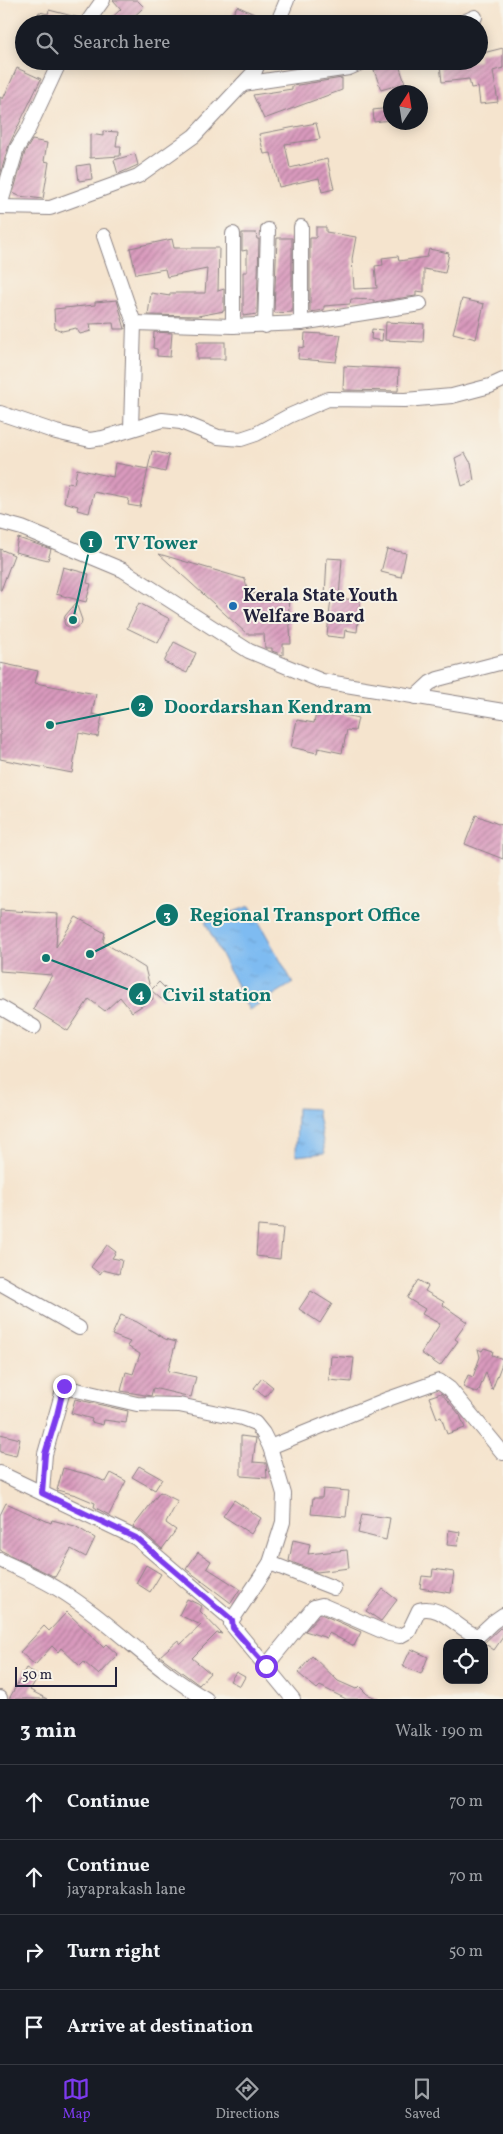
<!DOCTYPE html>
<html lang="en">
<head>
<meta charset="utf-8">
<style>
	:root { --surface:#171b24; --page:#242831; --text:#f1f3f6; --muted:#9ea1a6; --line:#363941; --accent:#7c3aed }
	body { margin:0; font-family:Vollkorn,serif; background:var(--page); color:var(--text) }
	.controls { position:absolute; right:15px; bottom:15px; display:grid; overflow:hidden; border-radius:10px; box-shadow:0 2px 12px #0003 }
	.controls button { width:45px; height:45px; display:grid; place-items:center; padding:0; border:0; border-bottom:1px solid var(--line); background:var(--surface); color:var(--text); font:25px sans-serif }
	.compass { position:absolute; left:383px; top:85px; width:45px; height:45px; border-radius:50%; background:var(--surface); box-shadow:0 2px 12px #0003; rotate:12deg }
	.scale { position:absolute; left:15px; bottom:12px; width:102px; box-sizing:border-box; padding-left:5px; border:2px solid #22223b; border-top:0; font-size:14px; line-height:18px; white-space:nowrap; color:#22223b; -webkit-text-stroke:4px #f7f3e8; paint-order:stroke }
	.stop { position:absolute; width:15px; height:15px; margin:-11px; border:4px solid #7c3aed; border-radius:50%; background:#fff }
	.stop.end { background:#7c3aed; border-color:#fff; box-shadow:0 1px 5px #0008 }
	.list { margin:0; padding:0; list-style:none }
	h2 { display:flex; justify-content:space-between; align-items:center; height:65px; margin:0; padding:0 20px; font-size:21px }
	h2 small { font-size:16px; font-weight:400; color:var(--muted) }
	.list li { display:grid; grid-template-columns:32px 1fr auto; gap:15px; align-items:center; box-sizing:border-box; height:75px; padding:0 20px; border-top:1px solid var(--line) }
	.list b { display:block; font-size:19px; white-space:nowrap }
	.list p { margin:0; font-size:16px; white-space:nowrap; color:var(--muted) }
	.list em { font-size:16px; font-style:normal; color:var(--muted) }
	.icon { flex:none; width:28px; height:28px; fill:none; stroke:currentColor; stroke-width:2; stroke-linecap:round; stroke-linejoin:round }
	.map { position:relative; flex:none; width:503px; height:1699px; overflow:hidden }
	.search { position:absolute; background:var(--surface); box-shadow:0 2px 12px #0003; left:15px; right:15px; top:15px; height:55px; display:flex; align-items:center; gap:12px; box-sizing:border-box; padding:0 18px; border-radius:28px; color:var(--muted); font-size:19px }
	.sheet { height:365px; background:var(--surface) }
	nav { display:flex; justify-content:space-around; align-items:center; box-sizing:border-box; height:70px; border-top:1px solid var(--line); background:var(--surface); font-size:14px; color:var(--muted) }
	nav a { display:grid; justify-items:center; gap:2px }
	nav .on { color:var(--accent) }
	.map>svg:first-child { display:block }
	.water { fill:url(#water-ripples); stroke:#506e96 }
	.building { fill:url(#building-hatch) }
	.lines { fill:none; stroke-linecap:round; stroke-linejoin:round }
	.minor-casing { stroke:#8c8384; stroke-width:16 }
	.minor { stroke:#fff; stroke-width:14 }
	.route { stroke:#7c3aed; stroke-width:6 }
	.poi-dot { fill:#1f6fb2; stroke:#f7f3e8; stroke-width:2 }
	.labels { text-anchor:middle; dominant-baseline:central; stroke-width:4; stroke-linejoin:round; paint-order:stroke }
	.poi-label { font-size:18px; font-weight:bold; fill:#22223b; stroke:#f7f3e8; text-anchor:start }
	.leader { fill:none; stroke:#0f766e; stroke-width:2 }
	.callout-dot { fill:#0f766e; stroke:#f7f3e8; stroke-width:2 }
	.mark-label { font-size:15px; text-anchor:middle; font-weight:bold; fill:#fff }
	.callout-label { font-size:19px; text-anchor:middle; font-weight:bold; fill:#0f766e; stroke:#f7f3e8; stroke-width:4; stroke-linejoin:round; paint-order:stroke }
</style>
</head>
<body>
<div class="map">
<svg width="503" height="1699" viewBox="0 0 503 1699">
	<defs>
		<pattern id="water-ripples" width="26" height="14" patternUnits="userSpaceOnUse" patternTransform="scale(1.25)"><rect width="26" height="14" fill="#7ebbf1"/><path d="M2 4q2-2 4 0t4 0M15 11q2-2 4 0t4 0" fill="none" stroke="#6da0d0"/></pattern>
		<pattern id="building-hatch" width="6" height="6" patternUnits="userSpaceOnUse" patternTransform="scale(1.25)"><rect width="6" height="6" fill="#d99abd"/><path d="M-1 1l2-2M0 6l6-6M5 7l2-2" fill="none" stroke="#b07d9b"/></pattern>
	</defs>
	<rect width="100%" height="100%" fill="#f7f3e8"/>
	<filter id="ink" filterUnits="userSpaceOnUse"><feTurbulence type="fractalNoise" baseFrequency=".02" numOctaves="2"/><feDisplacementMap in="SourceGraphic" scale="10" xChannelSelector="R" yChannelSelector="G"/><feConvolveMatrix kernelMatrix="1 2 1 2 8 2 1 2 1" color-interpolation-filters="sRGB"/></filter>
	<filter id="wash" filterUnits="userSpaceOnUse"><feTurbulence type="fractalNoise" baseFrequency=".0096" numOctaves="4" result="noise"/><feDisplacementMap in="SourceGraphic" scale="20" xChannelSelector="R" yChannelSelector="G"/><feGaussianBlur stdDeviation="1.12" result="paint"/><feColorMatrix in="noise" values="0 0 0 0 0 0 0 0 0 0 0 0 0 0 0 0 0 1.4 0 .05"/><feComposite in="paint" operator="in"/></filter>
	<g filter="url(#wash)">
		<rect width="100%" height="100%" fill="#f5e4ce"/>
		<g class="water">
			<polygon points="250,906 293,983 249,1010 205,922"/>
			<polygon points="297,1108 317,1109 325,1153 296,1156"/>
		</g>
		<g id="blocks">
			<g class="building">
				<polygon points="113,0 137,0 144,7 126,24 105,24 121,9"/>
				<polygon points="237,6 269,21 268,24 228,24"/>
				<polygon points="49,10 80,18 77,24 36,24 39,12 48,14"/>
				<polygon points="503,48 503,68 493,71 498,102 480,104 478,87 471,88 469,79 442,82 440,65 479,61 479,54"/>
				<polygon points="398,62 405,83 381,90 374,70"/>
				<polygon points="17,68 41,79 9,145 0,175 0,97 3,99"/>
				<polygon points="342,78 342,90 264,119 253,95 292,89 292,86"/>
				<polygon points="390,108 390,120 374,122 373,110"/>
				<polygon points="316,123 320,139 285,144 290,168 327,159 334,189 322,192 319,178 279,187 271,153 264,154 259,134"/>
				<polygon points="103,131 118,132 116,146 121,146 120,156 90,158 90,134 103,136"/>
				<polygon points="32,140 47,143 44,161 49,162 43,199 19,196 13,193 25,152"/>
				<polygon points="135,154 138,165 118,174 114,160"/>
				<polygon points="90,164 92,179 79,181 77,166"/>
				<polygon points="316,227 326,227 326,232 356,237 352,259 354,289 377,288 375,266 383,265 382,258 398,256 399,261 427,257 429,249 449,253 445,273 424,269 424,292 416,291 416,296 374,302 374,300 351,299 350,304 324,306 324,310 310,312 310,238 316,238"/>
				<polygon points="242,233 256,233 257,239 259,239 257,314 243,316 243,272 247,272 247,250 242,251"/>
				<polygon points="277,238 292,238 292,312 275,313 274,311"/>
				<polygon points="172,239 174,248 219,248 218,291 224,289 224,311 198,316 148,315 151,293 170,296 170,293 205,293 207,269 167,277 165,269 136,274 130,248"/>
				<polygon points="462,299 484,304 476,339 453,333"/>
				<polygon points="117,300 125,329 114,329 113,323 90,324 91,331 80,334 76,328 62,331 55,328 54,309 95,305 95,302"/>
				<polygon points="386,322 424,324 423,342 385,340"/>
				<polygon points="372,329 383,330 382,341 371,339"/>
				<polygon points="154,332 172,333 170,357 157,356 157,349 153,348"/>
				<polygon points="305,333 341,335 336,362 298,359 299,347 304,348"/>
				<rect x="197" y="342" width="28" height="17"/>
				<polygon points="344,366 399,369 398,391 343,390"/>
				<polygon points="152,451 169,455 165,472 148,468"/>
				<polygon points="465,453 470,462 471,462 474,481 462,486 455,458"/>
				<polygon points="115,463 148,469 140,507 128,505 129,499 94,492 89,513 77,510 78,506 64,502 68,483 74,484 77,469 113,477"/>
				<polygon points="18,538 51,549 48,560 15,552"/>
				<polygon points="0,549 14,555 1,590 0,590"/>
				<polygon points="387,549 406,553 401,577 381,572"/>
				<polygon points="159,554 245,579 248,594 273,592 273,597 288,596 291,644 283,644 283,655 272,651 272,648 265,648 264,634 247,634"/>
				<polygon points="327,558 342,559 339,597 325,596"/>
				<polygon points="63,567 89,574 87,583 91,584 86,602 56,594"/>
				<polygon points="331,598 360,600 357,632 345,630 344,638 327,636"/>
				<polygon points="76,603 82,620 81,625 73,629 65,625 64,621 65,616"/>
				<polygon points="139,603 170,619 158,643 127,628"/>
				<polygon points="174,642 196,653 187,673 164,662"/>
				<polygon points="0,663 38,671 35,683 96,694 92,714 102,716 98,737 79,733 72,773 0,759"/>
				<polygon points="317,709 358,718 355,731 347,730 342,753 318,748 317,753 291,747 297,720 314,723"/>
				<polygon points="476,815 503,826 503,859 465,844"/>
				<polygon points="0,910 58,914 56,947 76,917 105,933 103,942 145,968 153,999 132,1012 120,997 105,1011 89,999 68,1031 33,1009 52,975 0,971"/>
				<polygon points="159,982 169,992 161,999 151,990"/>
				<polygon points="258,1226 283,1228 280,1259 256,1256"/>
				<polygon points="107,1245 116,1252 112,1258 122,1260 119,1274 103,1270 100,1274 91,1267"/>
				<polygon points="418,1280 428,1286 425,1291 444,1302 443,1305 467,1322 455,1339 458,1341 440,1366 421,1353 440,1324 422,1314 425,1309 407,1298"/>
				<polygon points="311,1291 332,1304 320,1323 299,1309"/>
				<polygon points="121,1315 137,1322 165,1339 176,1342 168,1371 196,1377 191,1397 153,1388 151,1396 121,1391 126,1372 133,1374 140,1354 127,1346 130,1342 112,1335"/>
				<polygon points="484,1348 493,1351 492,1355 503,1359 503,1361 492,1390 486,1372 478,1393 463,1387 468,1375 473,1377 480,1357 478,1349 482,1351"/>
				<polygon points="331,1356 354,1358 351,1382 329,1380"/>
				<polygon points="262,1378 273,1387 265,1397 254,1388"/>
				<polygon points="441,1393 460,1415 465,1428 447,1434 441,1417 437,1418 429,1397"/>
				<polygon points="75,1399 128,1411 126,1423 104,1420 103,1425 91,1422 92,1419 71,1413"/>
				<polygon points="0,1434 20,1439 16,1456 0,1452"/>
				<polygon points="241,1436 256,1438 253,1462 266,1463 267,1478 241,1476"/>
				<polygon points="139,1466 162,1479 155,1490 132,1477"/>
				<polygon points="63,1468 90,1475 106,1482 111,1473 126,1481 109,1515 94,1507 95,1503 76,1495 57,1490"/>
				<polygon points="323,1489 349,1491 346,1517 311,1514 313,1498 322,1498"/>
				<polygon points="160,1492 178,1501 166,1523 176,1530 162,1549 142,1531 133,1527"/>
				<polygon points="234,1500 261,1518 251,1534 223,1516"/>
				<polygon points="6,1503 51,1523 52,1520 75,1526 95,1538 86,1557 71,1549 55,1577 0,1550 0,1515"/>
				<polygon points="362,1514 390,1518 386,1540 358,1533"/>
				<polygon points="449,1530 460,1532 458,1546 447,1545"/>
				<polygon points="293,1540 310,1544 308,1554 347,1550 349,1568 317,1572 289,1561"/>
				<polygon points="198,1552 211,1561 207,1568 240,1589 231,1603 186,1569"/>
				<polygon points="146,1565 161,1574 150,1592 136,1583"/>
				<polygon points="433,1569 454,1572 451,1593 420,1588 422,1576 432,1577"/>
				<polygon points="383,1589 397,1600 381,1621 366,1611"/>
				<polygon points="187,1599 202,1606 200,1611 222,1634 217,1633 192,1658 210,1673 199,1685 160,1656 178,1640 181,1644 201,1625 179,1615"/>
				<polygon points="67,1612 103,1647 106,1644 118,1655 99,1675 84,1662 80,1666 61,1648 58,1652 52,1646 35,1665 20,1652 44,1626 49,1631"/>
				<polygon points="321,1614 361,1632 354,1646 329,1633 327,1638 305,1631"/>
				<polygon points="500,1628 503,1630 503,1637 494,1650 484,1643"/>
				<polygon points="411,1649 428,1657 421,1674 403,1666"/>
				<polygon points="312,1656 338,1681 356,1689 359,1686 367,1694 378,1699 346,1699 320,1686 317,1689 298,1673"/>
				<polygon points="26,1668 39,1675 30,1690 47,1699 9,1699"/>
				<polygon points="236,1672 245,1677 240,1686 230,1681"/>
			</g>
		</g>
	</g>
	<g filter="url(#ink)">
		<use href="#blocks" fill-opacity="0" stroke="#8c8384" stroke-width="1"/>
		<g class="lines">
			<defs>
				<g id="minor">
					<polyline points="86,24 103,0"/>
					<polyline points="277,24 287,0"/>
					<polyline points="459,24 475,17"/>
					<polyline points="243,84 349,68 365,61"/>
					<polyline points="0,206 17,148 28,130 60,61"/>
					<polyline points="0,207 50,208 138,176 194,136 255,71 259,61"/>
					<polyline points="301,227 301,323"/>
					<polyline points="233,234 233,326"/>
					<polyline points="104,236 134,323 131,429"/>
					<polyline points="134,323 233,326 301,323 420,304"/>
					<polyline points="265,326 268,230"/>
					<polyline points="0,413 56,432 90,440 103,438 162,420 181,422 218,437 241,439 256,434 289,416 328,399 405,400 452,396 490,386 503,380"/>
					<polyline points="0,522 22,528 123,570 249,651 322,681 503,711"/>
					<polyline points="415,697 430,683 438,679 503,662"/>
					<polyline points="0,1007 34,1027"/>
					<polyline points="0,1283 79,1328"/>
					<polyline points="270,1447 388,1399 439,1381 450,1389 503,1453"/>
					<polyline points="0,1473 136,1538 232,1620"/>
					<polyline points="42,1493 45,1454 64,1387 137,1404 179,1405 242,1418 255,1423 263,1433 270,1447 284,1494 283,1522 270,1563 232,1620 231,1624 293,1699"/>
					<path d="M0 1560C19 1569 40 1578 58 1589 111 1621 153 1669 206 1699"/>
					<polyline points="270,1563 334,1588"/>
					<path d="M266 1666 314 1607 322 1605 389 1634 400 1636 409 1631 419 1610C442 1603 458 1631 478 1636L493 1622 503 1615"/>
					<polyline points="0,1698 0,1699"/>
				</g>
			</defs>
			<use href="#minor" class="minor-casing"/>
			<use href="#minor" class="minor"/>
		</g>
	</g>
	<g class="lines" filter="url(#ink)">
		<polyline class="route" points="64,1386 57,1415 45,1454 42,1493 136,1538 232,1620 233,1628 266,1666"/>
	</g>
	<circle class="poi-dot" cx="233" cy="606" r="5"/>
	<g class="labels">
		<g class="poi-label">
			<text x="243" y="596">Kerala State Youth<tspan x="243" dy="21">Welfare Board</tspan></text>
		</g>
	</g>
	<path class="leader" d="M73 620L91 542M50 725L142 706M90 954L167 915M46 958L140 994"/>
	<g class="callout-dot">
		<circle cx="73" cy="620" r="5"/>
		<circle cx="50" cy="725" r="5"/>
		<circle cx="90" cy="954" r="5"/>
		<circle cx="46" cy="958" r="5"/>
		<circle cx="91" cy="542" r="12"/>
		<circle cx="142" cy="706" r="12"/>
		<circle cx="167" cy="915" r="12"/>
		<circle cx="140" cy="994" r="12"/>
	</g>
	<g class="mark-label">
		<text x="91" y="547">1</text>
		<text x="142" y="711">2</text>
		<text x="167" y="920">3</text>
		<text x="140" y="999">4</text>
	</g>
	<g class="callout-label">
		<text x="156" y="549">TV Tower</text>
		<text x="268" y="713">Doordarshan Kendram</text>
		<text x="305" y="921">Regional Transport Office</text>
		<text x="217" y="1001">Civil station</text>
	</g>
</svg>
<div class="controls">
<button><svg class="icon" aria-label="locate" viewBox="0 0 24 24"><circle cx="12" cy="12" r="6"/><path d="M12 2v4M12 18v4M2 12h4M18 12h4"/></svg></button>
</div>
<svg class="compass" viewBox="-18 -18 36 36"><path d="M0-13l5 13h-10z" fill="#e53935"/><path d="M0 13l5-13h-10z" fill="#9ea1a6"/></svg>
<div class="scale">50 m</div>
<div class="stop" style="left:266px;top:1666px"></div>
<div class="stop end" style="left:64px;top:1386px"></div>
<div class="search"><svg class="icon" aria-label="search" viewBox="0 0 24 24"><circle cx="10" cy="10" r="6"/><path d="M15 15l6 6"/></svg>Search here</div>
</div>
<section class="sheet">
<h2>3 min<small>Walk · 190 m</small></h2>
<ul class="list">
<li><svg class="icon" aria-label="ahead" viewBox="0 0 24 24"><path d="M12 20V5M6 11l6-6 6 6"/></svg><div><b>Continue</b></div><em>70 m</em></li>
<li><svg class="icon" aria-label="ahead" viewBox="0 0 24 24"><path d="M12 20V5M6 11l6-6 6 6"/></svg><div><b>Continue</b><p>jayaprakash lane</p></div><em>70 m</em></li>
<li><svg class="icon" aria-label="right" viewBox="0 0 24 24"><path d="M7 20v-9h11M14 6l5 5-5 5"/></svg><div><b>Turn right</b></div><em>50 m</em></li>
<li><svg class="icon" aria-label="arrive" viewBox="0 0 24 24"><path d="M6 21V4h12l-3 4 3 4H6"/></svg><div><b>Arrive at destination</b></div></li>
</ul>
</section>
<nav>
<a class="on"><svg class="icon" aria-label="map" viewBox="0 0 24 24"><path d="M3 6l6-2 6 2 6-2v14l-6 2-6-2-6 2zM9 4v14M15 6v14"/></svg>Map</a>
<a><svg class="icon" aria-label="directions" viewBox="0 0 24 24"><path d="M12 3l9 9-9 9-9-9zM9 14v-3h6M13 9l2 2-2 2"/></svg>Directions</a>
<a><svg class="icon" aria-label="saved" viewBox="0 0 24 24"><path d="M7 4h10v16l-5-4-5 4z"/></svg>Saved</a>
</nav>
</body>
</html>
